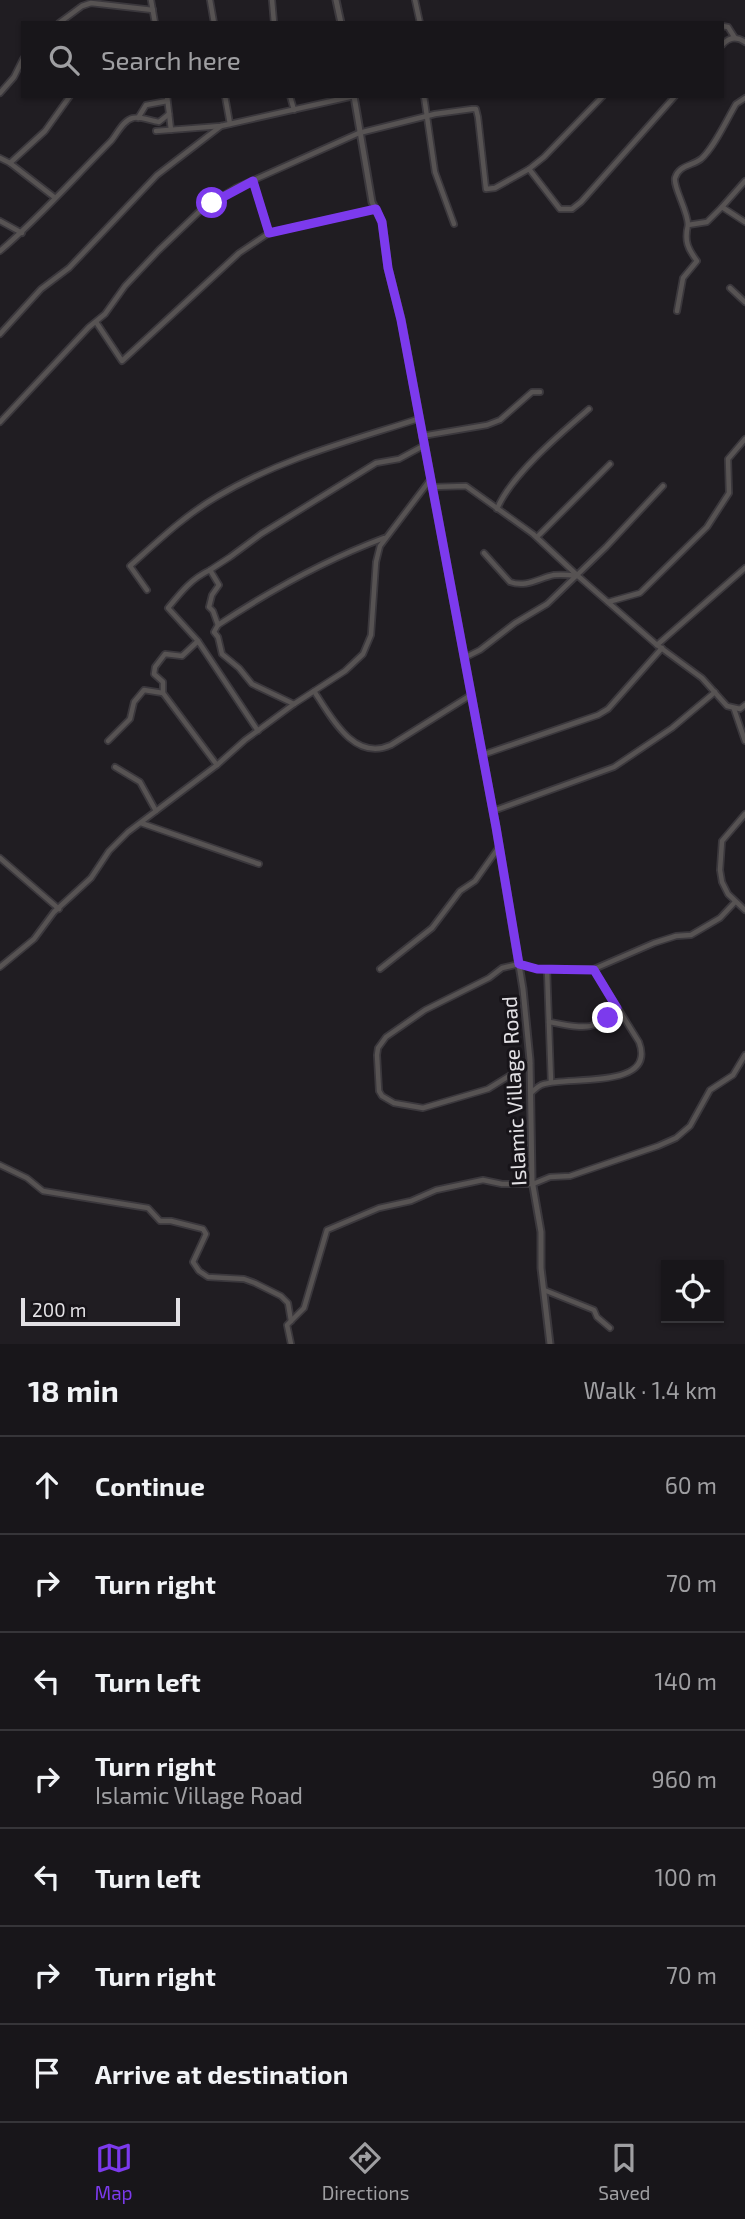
<!DOCTYPE html>
<html lang="en">
<head>
<meta charset="utf-8">
<style>
	:root { --surface:#18161a; --page:#211f23; --text:#f1f3f6; --muted:#9f9fa2; --line:#363539; --accent:#7c3aed }
	body { margin:0; font-family:"Exo 2",sans-serif; background:var(--page); color:var(--text) }
	.controls { position:absolute; right:21px; bottom:21px; display:grid; overflow:hidden; border-radius:0px; box-shadow:0 2px 5px #0004 }
	.controls button { width:63px; height:63px; display:grid; place-items:center; padding:0; border:0; border-bottom:2px solid var(--line); background:var(--surface); color:var(--text); font:35px sans-serif }
	.scale { position:absolute; left:21px; bottom:18px; width:159px; box-sizing:border-box; padding-left:7px; border:4px solid #e3e1e5; border-top:0; font-size:19px; line-height:24px; white-space:nowrap; color:#e3e1e5; -webkit-text-stroke:5px #171419; paint-order:stroke }
	.stop { position:absolute; width:21px; height:21px; margin:-16px; border:5px solid #7c3aed; border-radius:50%; background:#fff }
	.stop.end { background:#7c3aed; border-color:#fff; box-shadow:0 2px 7px #0008 }
	.list { margin:0; padding:0; list-style:none }
	h2 { display:flex; justify-content:space-between; align-items:center; height:91px; margin:0; padding:0 28px; font-size:30px }
	h2 small { font-size:23px; font-weight:400; color:var(--muted) }
	.list li { display:grid; grid-template-columns:46px 1fr auto; gap:21px; align-items:center; box-sizing:border-box; height:98px; padding:0 28px; border-top:2px solid var(--line) }
	.list b { display:block; font-size:26px; white-space:nowrap }
	.list p { margin:0; font-size:23px; white-space:nowrap; color:var(--muted) }
	.list em { font-size:23px; font-style:normal; color:var(--muted) }
	.icon { flex:none; width:38px; height:38px; fill:none; stroke:currentColor; stroke-width:2; stroke-linecap:round; stroke-linejoin:round }
	.map { position:relative; flex:none; width:745px; height:1344px; overflow:hidden }
	.search { position:absolute; background:var(--surface); box-shadow:0 2px 5px #0004; left:21px; right:21px; top:21px; height:77px; display:flex; align-items:center; gap:18px; box-sizing:border-box; padding:0 24px; border-radius:0px; color:var(--muted); font-size:26px }
	.sheet { height:777px; background:var(--surface) }
	nav { display:flex; justify-content:space-around; align-items:center; box-sizing:border-box; height:98px; border-top:2px solid var(--line); background:var(--surface); font-size:19px; color:var(--muted) }
	nav a { display:grid; justify-items:center; gap:4px }
	nav .on { color:var(--accent) }
	.map>svg:first-child { display:block }
	.lines { fill:none; stroke-linecap:round; stroke-linejoin:round }
	.minor-casing { stroke:#3b383d; stroke-width:8 }
	.tertiary-casing { stroke:#3b383d; stroke-width:9 }
	.minor { stroke:#575353; stroke-width:4.5 }
	.tertiary { stroke:#575353; stroke-width:5 }
	.route { stroke:#7c3aed; stroke-width:9 }
	.labels { text-anchor:middle; dominant-baseline:central; stroke-width:6; stroke-linejoin:round; paint-order:stroke }
	.street-label { font-size:21px; fill:#e3e1e5; stroke:#171419 }
</style>
</head>
<body>
<div class="map">
<svg width="745" height="1344" viewBox="0 0 745 1344">
	<rect width="100%" height="100%" fill="#201d22"/>
	<g class="lines">
		<defs>
			<g id="minor">
				<polyline points="151,0 155,23"/>
				<polyline points="210,0 214,23"/>
				<polyline points="272,0 274,23"/>
				<polyline points="415,0 420,23"/>
				<polyline points="59,23 82,6 91,3 153,10"/>
				<polyline points="722,26 728,27 735,38"/>
				<path d="M722 45C729 37 737 36 745 42"/>
				<polyline points="0,93 14,77 23,59"/>
				<polyline points="167,96 171,130"/>
				<polyline points="225,96 230,124"/>
				<polyline points="290,96 294,110"/>
				<polyline points="424,96 435,172 454,224"/>
				<polyline points="138,118 146,105 167,101"/>
				<polyline points="156,131 221,126 354,96"/>
				<polyline points="0,158 10,163 54,197"/>
				<polyline points="10,163 45,131 70,96"/>
				<polyline points="529,169 544,157 603,96"/>
				<polyline points="253,181 269,233"/>
				<polyline points="722,207 745,181"/>
				<polyline points="0,221 22,233"/>
				<path d="M688 225C688 211 673 187 675 178 679 165 692 166 701 159 714 148 727 119 736 104L745 98"/>
				<path d="M0 251C40 217 74 178 111 141 117 134 123 120 133 118 140 116 151 121 159 122L169 114"/>
				<polyline points="730,288 745,302"/>
				<path d="M677 311 683 278 697 261C688 249 684 241 688 225L707 222 722 207 745 222"/>
				<polyline points="96,322 122,361 239,253 269,233 376,209"/>
				<polyline points="0,334 41,289 69,268 157,175 221,126"/>
				<polyline points="0,422 89,327 105,314 125,286 159,250 203,208 236,188 359,133 435,114 472,109 476,109 478,117 486,189 495,188 529,169 560,209 572,209 581,202 675,96"/>
				<polyline points="422,436 487,425 500,420 532,392 540,392"/>
				<polyline points="432,487 466,486 533,534 578,576 657,645 702,678 727,706 740,709 745,705"/>
				<path d="M497 509C511 475 561 433 589 409"/>
				<polyline points="537,537 610,464"/>
				<path d="M484 553 510 582C526 588 539 578 554 575 562 574 570 575 577 576"/>
				<path d="M147 590 130 566C158 541 185 515 218 496 280 459 350 441 418 419"/>
				<polyline points="608,602 640,593 707,527 729,493 728,459 745,439"/>
				<path d="M218 625C271 590 325 560 384 538"/>
				<path d="M198 641 168 608C181 592 191 579 210 570"/>
				<polyline points="657,645 745,568"/>
				<polyline points="464,658 480,650 515,623 547,604 606,547 663,486"/>
				<path d="M314 691C331 717 354 762 391 745L471 695"/>
				<polyline points="294,704 252,684 239,668 222,654 218,637 214,632 218,625 213,611 209,607 212,595 219,585 210,570 230,557 261,534 376,463 399,459 423,446"/>
				<polyline points="734,709 745,741"/>
				<polyline points="108,741 130,719 134,702 144,690 163,693"/>
				<polyline points="482,755 598,715 608,709 662,648"/>
				<polyline points="217,765 163,693 163,682 154,674 155,667 165,654 182,656 198,641 258,731"/>
				<polyline points="115,767 140,782 156,811"/>
				<polyline points="493,811 614,767 672,728 715,692"/>
				<polyline points="745,814 722,841 720,870 722,882 728,894 745,910"/>
				<polyline points="141,823 259,864"/>
				<polyline points="0,858 59,909"/>
				<polyline points="0,967 34,939 54,912 91,878 109,851 128,832 217,765 245,740 294,704 345,671 363,654 371,635 376,562 380,546 430,480"/>
				<polyline points="380,969 432,928 460,891 475,881 499,847"/>
				<polyline points="547,969 551,1082"/>
				<path d="M549 1022C580 1027 594 1034 617 1008"/>
				<polyline points="530,1063 488,1089 423,1108 394,1103 382,1096 379,1091 377,1055 378,1048 386,1037 425,1010 489,978 502,968 519,964 537,969 594,969 654,943 676,936 691,935 720,918 735,902"/>
				<path d="M531 1093C535 1089 539 1085 544 1084 568 1076 657 1090 639 1042L594 970"/>
				<polyline points="0,1165 27,1178 43,1191 148,1208 160,1221 171,1221 203,1229 206,1234 193,1262 199,1271 208,1277 244,1279 255,1283 281,1296 288,1303 291,1321"/>
				<polyline points="544,1290 594,1310 597,1317 610,1328"/>
				<polyline points="291,1344 287,1325 304,1308 327,1230 379,1208 411,1201 436,1190 483,1180 502,1184 533,1184 550,1177 570,1176 658,1146 676,1138 690,1126 710,1090 733,1075 745,1055"/>
			</g>
			<g id="tertiary">
				<polyline points="336,0 341,23"/>
				<polyline points="354,96 372,202 382,222 388,268 401,319 496,827 523,989 530,1060 532,1180 541,1232 541,1268 550,1344"/>
			</g>
		</defs>
		<use href="#minor" class="minor-casing"/>
		<use href="#tertiary" class="tertiary-casing"/>
		<use href="#minor" class="minor"/>
		<use href="#tertiary" class="tertiary"/>
	</g>
	<g class="lines">
		<polyline class="route" points="212,203 253,181 269,233 376,209 382,222 388,268 401,320 496,827 519,964 537,969 594,970 617,1008 608,1018"/>
	</g>
	<g class="labels">
		<g class="street-label">
			<text transform="translate(513 1091) rotate(-93)">Islamic Village Road</text>
		</g>
	</g>
</svg>
<div class="controls">
<button><svg class="icon" aria-label="locate" viewBox="0 0 24 24"><circle cx="12" cy="12" r="6"/><path d="M12 2v4M12 18v4M2 12h4M18 12h4"/></svg></button>
</div>
<div class="scale">200 m</div>
<div class="stop" style="left:212px;top:203px"></div>
<div class="stop end" style="left:608px;top:1018px"></div>
<div class="search"><svg class="icon" aria-label="search" viewBox="0 0 24 24"><circle cx="10" cy="10" r="6"/><path d="M15 15l6 6"/></svg>Search here</div>
</div>
<section class="sheet">
<h2>18 min<small>Walk · 1.4 km</small></h2>
<ul class="list">
<li><svg class="icon" aria-label="ahead" viewBox="0 0 24 24"><path d="M12 20V5M6 11l6-6 6 6"/></svg><div><b>Continue</b></div><em>60 m</em></li>
<li><svg class="icon" aria-label="right" viewBox="0 0 24 24"><path d="M7 20v-9h11M14 6l5 5-5 5"/></svg><div><b>Turn right</b></div><em>70 m</em></li>
<li><svg class="icon" aria-label="left" viewBox="0 0 24 24"><path d="M17 20v-9H6M10 6l-5 5 5 5"/></svg><div><b>Turn left</b></div><em>140 m</em></li>
<li><svg class="icon" aria-label="right" viewBox="0 0 24 24"><path d="M7 20v-9h11M14 6l5 5-5 5"/></svg><div><b>Turn right</b><p>Islamic Village Road</p></div><em>960 m</em></li>
<li><svg class="icon" aria-label="left" viewBox="0 0 24 24"><path d="M17 20v-9H6M10 6l-5 5 5 5"/></svg><div><b>Turn left</b></div><em>100 m</em></li>
<li><svg class="icon" aria-label="right" viewBox="0 0 24 24"><path d="M7 20v-9h11M14 6l5 5-5 5"/></svg><div><b>Turn right</b></div><em>70 m</em></li>
<li><svg class="icon" aria-label="arrive" viewBox="0 0 24 24"><path d="M6 21V4h12l-3 4 3 4H6"/></svg><div><b>Arrive at destination</b></div></li>
</ul>
</section>
<nav>
<a class="on"><svg class="icon" aria-label="map" viewBox="0 0 24 24"><path d="M3 6l6-2 6 2 6-2v14l-6 2-6-2-6 2zM9 4v14M15 6v14"/></svg>Map</a>
<a><svg class="icon" aria-label="directions" viewBox="0 0 24 24"><path d="M12 3l9 9-9 9-9-9zM9 14v-3h6M13 9l2 2-2 2"/></svg>Directions</a>
<a><svg class="icon" aria-label="saved" viewBox="0 0 24 24"><path d="M7 4h10v16l-5-4-5 4z"/></svg>Saved</a>
</nav>
</body>
</html>
